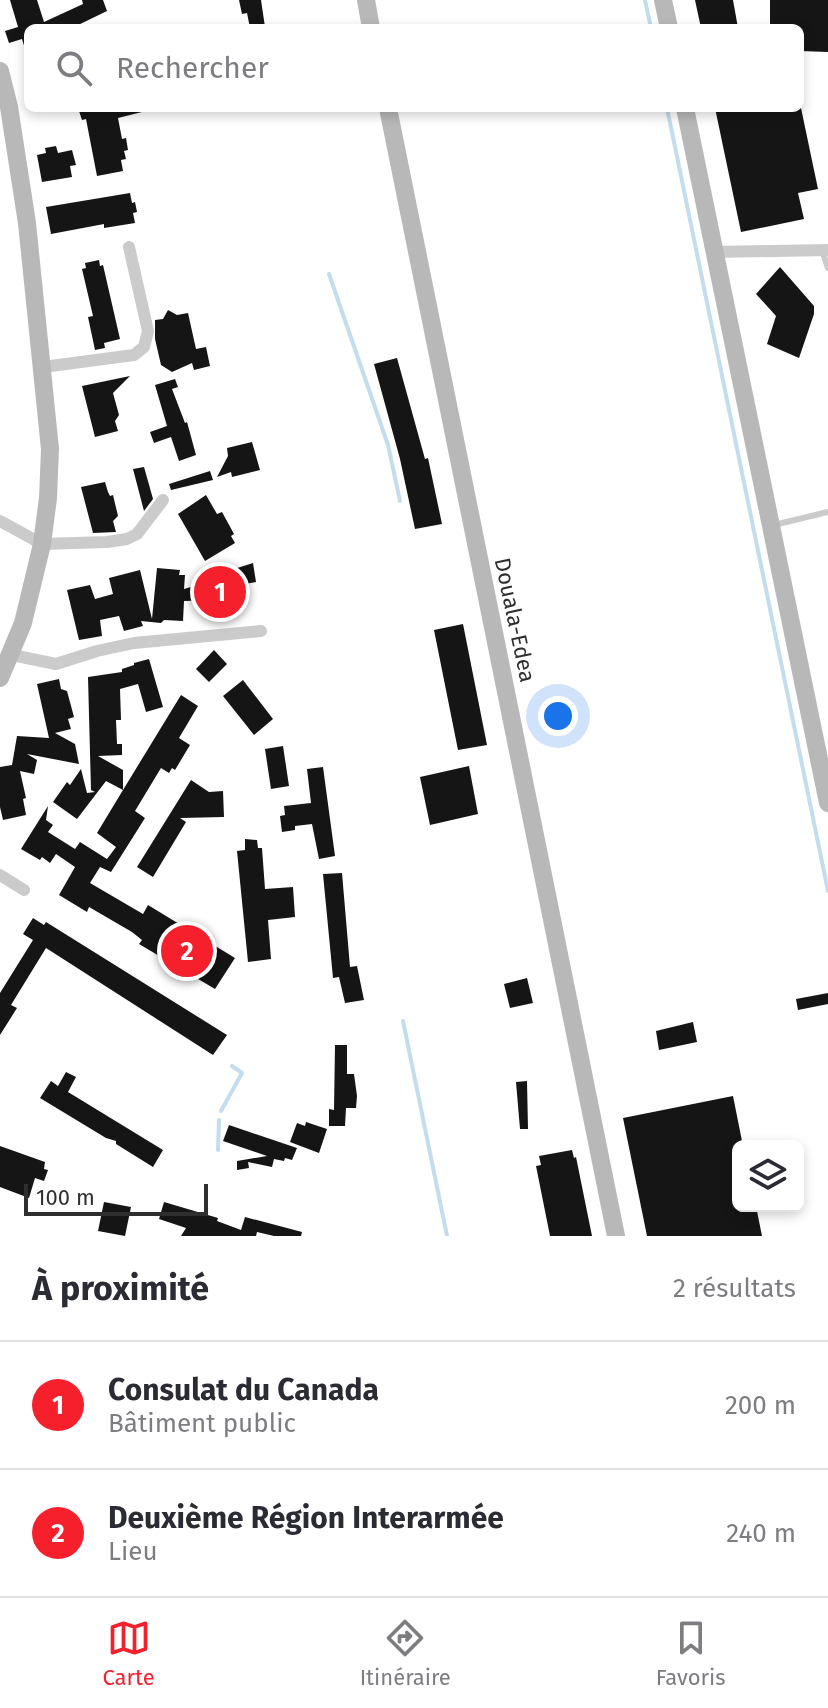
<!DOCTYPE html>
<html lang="fr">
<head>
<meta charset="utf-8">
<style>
	:root { --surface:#fff; --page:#f7f7f7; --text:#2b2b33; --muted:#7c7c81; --line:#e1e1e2; --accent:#f5202c }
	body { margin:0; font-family:"Fira Sans",sans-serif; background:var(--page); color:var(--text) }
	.controls { position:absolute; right:24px; bottom:24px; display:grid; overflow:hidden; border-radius:12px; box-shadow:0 4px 12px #0003 }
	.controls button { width:72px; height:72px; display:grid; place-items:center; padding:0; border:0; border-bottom:2px solid var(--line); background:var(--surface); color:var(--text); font:40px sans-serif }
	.scale { position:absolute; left:24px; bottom:20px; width:184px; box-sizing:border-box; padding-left:8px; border:4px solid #2e2e2e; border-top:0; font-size:22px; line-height:28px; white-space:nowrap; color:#2e2e2e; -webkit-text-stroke:6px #fff; paint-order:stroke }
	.you { position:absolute; left:558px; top:716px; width:28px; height:28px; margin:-20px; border:6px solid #fff; border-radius:50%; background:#1a73e8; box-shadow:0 0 0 12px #1a73e833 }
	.badge { display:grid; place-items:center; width:52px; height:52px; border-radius:50%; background:var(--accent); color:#fff; font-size:26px; font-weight:700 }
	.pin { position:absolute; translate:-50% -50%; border:4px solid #fff; box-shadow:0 2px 8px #0006 }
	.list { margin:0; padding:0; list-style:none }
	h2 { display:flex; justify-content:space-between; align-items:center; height:104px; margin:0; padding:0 32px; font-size:34px }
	h2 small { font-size:26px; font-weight:400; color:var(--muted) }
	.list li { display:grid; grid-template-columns:52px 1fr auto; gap:24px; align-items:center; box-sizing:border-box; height:128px; padding:0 32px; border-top:2px solid var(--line) }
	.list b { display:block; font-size:30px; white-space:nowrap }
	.list p { margin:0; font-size:26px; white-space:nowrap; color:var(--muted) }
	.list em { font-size:26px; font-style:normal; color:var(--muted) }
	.icon { flex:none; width:44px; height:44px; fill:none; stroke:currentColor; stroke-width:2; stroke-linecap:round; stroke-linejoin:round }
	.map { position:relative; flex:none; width:828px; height:1236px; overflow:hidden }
	.search { position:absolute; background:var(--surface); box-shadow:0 4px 12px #0003; left:24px; right:24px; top:24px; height:88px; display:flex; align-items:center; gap:20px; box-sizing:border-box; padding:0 28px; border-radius:12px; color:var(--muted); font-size:30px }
	.sheet { height:360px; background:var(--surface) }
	nav { display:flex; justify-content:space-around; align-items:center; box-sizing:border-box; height:112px; border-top:2px solid var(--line); background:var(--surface); font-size:22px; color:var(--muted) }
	nav a { display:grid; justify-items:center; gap:4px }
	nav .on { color:var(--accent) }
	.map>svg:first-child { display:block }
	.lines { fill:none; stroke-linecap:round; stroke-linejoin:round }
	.stream { stroke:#c4ddee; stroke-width:4 }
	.building { fill:#151515 }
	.service { stroke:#cbcbcb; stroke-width:6 }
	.minor { stroke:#cbcbcb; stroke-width:12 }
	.secondary { stroke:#b8b8b8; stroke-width:18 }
	.labels { text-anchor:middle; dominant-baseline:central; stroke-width:8; stroke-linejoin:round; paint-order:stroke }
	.street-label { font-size:22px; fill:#2e2e2e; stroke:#fff }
</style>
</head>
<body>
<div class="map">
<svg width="828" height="1236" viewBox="0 0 828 1236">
	<rect width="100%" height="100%" fill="#fff"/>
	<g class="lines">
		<g class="stream">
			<polyline points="645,0 651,28"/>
			<polyline points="667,108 828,891"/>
			<polyline points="329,274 388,445 400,501"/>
			<polyline points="403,1021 447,1236"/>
			<polyline points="221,1111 242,1073 232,1066"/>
			<polyline points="218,1150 219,1120"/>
		</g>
	</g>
	<g class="building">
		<polygon points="10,0 37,0 44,22 83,4 82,0 103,0 107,11 72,28 28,28 28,51 26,52 22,39 9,43 5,31 18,27"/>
		<polygon points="239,0 261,0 265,27 250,28 247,13 242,14"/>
		<polygon points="695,0 733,0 738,28 701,28"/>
		<polygon points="770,0 828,0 828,52 800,51 800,28 770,28"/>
		<polygon points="78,108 142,108 142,112 118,118 122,139 126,138 128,150 124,151 126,159 121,160 123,171 97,176 86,119 82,120"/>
		<polygon points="715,108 801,108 818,189 798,193 804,219 741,232"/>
		<polygon points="56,146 58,153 72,150 76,165 70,166 72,177 42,182 37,155 46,153 45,148"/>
		<polygon points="130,193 132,203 135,202 137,212 133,213 135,223 104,228 104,224 51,234 46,207"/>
		<polygon points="99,260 100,266 103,265 120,339 104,343 105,348 95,350 88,317 93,316 82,269 86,268 85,263"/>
		<polygon points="780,267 814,306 814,314 799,358 767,344 776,316 756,294"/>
		<polygon points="168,310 177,315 188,313 196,349 206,347 210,366 194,370 192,363 172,372 161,365 155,339 155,320 163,319"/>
		<polygon points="397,358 425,459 428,458 442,524 415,529 400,459 374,364"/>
		<polygon points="130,376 113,393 119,415 115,421 118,431 95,437 82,386"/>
		<polygon points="175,379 178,387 172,389 185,423 187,422 196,455 179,461 171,437 154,443 150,432 167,426 155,385"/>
		<polygon points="252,442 260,470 232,477 231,472 217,477 228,456 227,448"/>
		<polygon points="144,467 153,499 144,511 133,469"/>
		<polygon points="210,471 213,480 171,490 169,484"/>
		<polygon points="105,482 108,492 110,496 113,495 118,516 113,521 116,532 93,533 81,487"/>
		<polygon points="206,495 217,514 222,512 234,534 231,536 235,543 205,561 178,514"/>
		<polygon points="253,563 256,582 240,585 241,610 215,611 215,600 184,601 183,621 164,620 161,623 141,621 143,626 124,631 119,616 100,620 102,636 79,640 67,590 90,585 95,599 113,594 109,578 140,570 152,619 157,568 180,570 179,575 185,575 184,589 215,580 232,581 231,570"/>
		<polygon points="463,624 487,745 458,750 434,630"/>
		<polygon points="214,650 227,664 209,682 196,669"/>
		<polygon points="149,659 163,707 146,712 138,684 120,689 121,720 116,720 117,744 122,744 122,755 98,756 123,770 123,790 181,695 198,706 179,738 190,745 175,770 172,768 169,773 161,768 135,811 145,818 111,872 100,867 90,883 143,914 148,905 235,958 215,989 139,944 142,940 132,932 89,907 87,912 59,895 75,867 56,854 50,863 42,857 40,860 21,849 48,806 46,820 53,825 48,832 75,849 80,842 107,859 116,847 97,833 123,790 106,781 77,819 53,802 67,782 70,785 81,769 87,793 95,792 91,790 88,677 122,672 122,669 134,665 134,663"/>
		<polygon points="59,679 61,689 67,691 74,717 68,719 71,729 55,733 75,744 79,764 27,754 37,760 34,774 20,771 26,798 23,799 26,815 3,820 0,807 0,767 12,765 17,736 49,738 37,684"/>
		<polygon points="243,680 273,719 254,735 223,696"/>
		<polygon points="283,746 289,786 271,789 265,749"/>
		<polygon points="469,766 478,814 430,825 420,777"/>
		<polygon points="323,767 335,856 319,859 312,824 295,826 295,830 282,832 280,816 285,815 284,806 311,803 307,769"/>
		<polygon points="191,780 209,792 223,791 224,817 180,818 186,822 153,877 137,867"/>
		<polygon points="245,839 257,840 258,848 262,848 265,889 293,887 295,917 268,920 271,959 248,962 237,851 245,850"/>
		<polygon points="342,873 350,967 357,966 364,1000 345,1003 339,977 333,978 323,874"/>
		<polygon points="33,918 44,925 46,922 227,1035 213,1055 46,948 11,1005 17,1008 0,1035 0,993 33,940 23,934"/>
		<polygon points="527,978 533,1003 510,1008 504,984"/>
		<polygon points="828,993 828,1004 798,1010 796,999"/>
		<polygon points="693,1022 697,1042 659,1050 656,1031"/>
		<polygon points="335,1045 347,1045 347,1074 354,1074 357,1096 356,1108 346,1108 345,1126 329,1126 329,1109 334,1110"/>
		<polygon points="66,1072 76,1077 68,1092 163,1150 153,1167 116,1144 116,1141 106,1138 40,1098 51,1081 58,1086"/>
		<polygon points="527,1081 528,1129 520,1129 516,1082"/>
		<polygon points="733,1096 743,1146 738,1146 738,1206 756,1206 762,1236 647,1236 623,1118"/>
		<polygon points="306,1122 327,1129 319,1153 290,1142 297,1123 305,1126"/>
		<polygon points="229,1125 297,1148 292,1160 285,1158 284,1161 274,1159 272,1167 248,1162 249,1168 237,1170 237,1161 267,1156 223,1141"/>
		<polygon points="0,1146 45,1162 44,1169 48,1170 44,1181 35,1178 29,1198 0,1187"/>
		<polygon points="572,1150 574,1158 576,1157 592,1236 550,1236 536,1166 541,1165 539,1156"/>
		<polygon points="104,1202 131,1207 125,1236 98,1231"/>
		<polygon points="164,1202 218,1218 217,1221 241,1230 245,1217 302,1232 301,1236 274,1236 257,1232 256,1236 181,1236 186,1228 159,1219"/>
	</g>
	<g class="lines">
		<g class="service">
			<polyline points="822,250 828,268"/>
			<polyline points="774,525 828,512"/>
		</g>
		<g class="minor">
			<polyline points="714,252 828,250"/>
			<polyline points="43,367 134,355 144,347 148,331 129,247"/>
			<polyline points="0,521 42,544 107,542 127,539 137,534 163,500"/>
			<polyline points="12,655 56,664 97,651 134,643 261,631"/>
			<polyline points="0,875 24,890"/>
		</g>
		<g class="secondary">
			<polyline points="366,0 371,28"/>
			<polyline points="663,0 669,28"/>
			<polyline points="0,71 9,107 27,223 50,449 48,498 42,544 23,623 0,678"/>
			<polyline points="388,108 616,1236"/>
			<polyline points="685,108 828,803"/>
		</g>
	</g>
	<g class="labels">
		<g class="street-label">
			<text transform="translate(515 620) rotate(78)">Douala-Edea</text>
		</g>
	</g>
</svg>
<div class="controls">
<button><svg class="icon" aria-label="layers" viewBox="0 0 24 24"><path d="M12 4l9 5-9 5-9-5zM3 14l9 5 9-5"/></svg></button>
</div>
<div class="scale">100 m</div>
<div class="you"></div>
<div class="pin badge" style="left:220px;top:592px">1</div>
<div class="pin badge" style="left:187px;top:951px">2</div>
<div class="search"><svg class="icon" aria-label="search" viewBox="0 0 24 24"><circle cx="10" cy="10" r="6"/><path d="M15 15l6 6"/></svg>Rechercher</div>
</div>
<section class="sheet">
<h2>À proximité<small>2 résultats</small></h2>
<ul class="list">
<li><span class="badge">1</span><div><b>Consulat du Canada</b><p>Bâtiment public</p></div><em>200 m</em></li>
<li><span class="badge">2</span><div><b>Deuxième Région Interarmée</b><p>Lieu</p></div><em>240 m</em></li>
</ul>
</section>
<nav>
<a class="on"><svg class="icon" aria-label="map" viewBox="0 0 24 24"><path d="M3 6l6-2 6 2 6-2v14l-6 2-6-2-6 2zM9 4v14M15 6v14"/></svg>Carte</a>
<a><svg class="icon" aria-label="directions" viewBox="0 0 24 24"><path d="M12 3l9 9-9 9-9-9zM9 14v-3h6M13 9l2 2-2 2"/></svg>Itinéraire</a>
<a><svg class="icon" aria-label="saved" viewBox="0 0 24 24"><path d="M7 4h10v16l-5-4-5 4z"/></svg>Favoris</a>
</nav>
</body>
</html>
